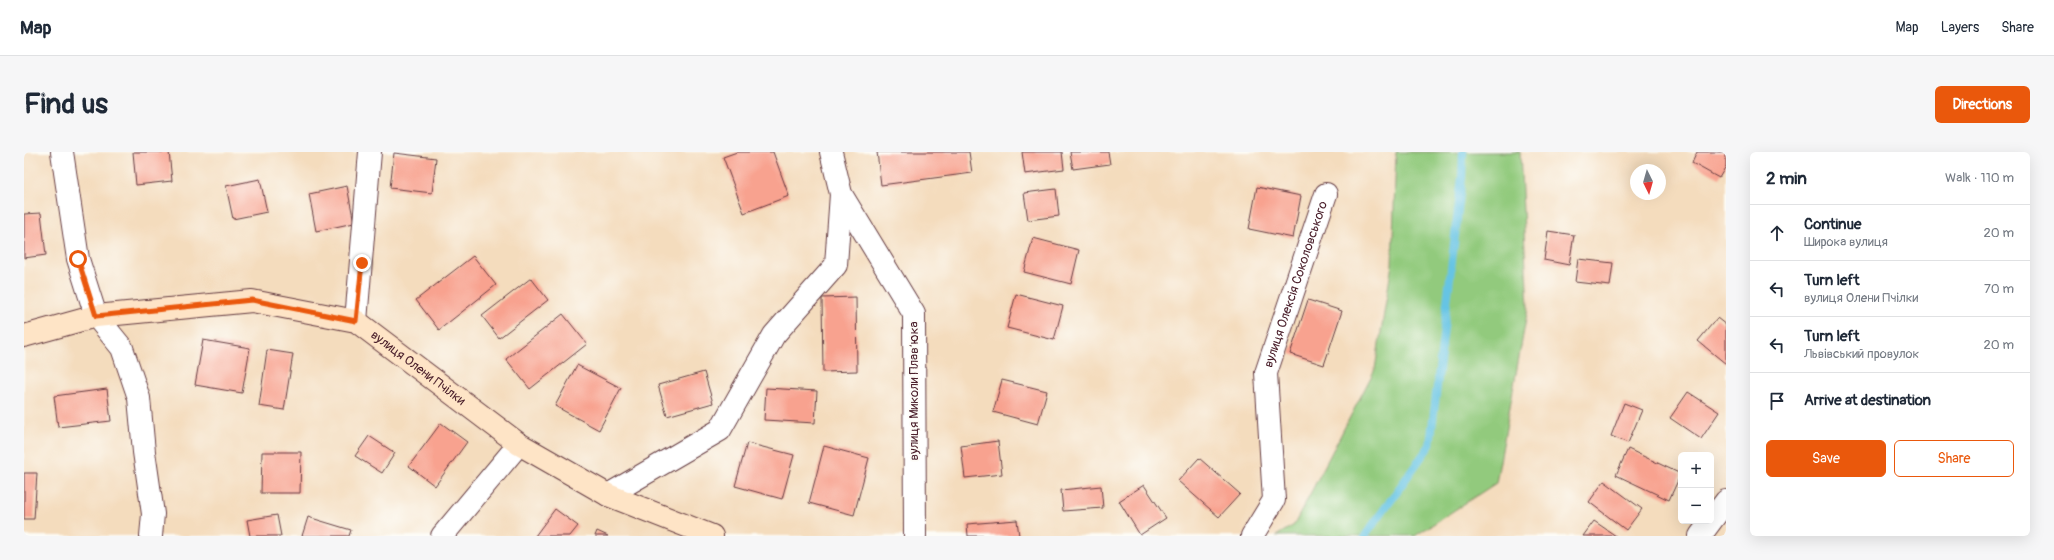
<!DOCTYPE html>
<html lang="en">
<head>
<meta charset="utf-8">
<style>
	:root { --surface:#fff; --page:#f6f6f7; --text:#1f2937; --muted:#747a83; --line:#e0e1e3; --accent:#ea580c }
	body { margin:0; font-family:Pangolin,sans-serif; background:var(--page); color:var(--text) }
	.controls { position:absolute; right:12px; bottom:12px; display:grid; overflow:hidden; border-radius:6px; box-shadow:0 4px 16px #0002 }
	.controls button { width:36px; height:36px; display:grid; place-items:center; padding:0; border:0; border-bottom:1px solid var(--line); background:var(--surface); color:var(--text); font:20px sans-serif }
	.compass { position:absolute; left:1606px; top:12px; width:36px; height:36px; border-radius:50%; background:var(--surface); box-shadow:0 4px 16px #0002; rotate:175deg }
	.stop { position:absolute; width:12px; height:12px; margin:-9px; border:3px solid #ea580c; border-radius:50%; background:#fff }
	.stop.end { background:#ea580c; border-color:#fff; box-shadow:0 1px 4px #0008 }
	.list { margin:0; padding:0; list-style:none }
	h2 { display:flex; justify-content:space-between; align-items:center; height:52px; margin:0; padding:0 16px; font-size:17px }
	h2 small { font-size:13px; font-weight:400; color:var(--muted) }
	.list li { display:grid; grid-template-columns:26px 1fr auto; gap:12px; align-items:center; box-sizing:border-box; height:56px; padding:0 16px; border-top:1px solid var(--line) }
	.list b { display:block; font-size:15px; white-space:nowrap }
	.list p { margin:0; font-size:13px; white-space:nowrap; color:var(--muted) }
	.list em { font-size:13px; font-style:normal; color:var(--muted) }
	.actions { display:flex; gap:8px; padding:12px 16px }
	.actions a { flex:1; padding:9px 0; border:1px solid var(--accent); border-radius:6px; text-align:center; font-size:14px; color:var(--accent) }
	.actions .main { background:var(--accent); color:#fff }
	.icon { flex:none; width:22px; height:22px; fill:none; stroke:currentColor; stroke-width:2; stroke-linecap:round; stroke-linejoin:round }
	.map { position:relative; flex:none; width:1702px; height:384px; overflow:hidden; border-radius:6px }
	header { display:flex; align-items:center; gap:24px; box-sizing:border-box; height:56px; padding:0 20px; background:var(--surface); border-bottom:1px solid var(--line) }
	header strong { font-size:19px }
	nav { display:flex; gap:22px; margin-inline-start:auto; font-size:14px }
	.intro { display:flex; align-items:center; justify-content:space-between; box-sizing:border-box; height:96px; padding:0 24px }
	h1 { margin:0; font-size:28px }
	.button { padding:10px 18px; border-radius:6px; background:var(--accent); color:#fff; font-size:14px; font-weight:700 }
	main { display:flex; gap:24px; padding:0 24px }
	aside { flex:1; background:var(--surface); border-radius:6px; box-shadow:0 4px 16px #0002 }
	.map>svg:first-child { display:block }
	.green { fill:#92ca7d; stroke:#6e7454 }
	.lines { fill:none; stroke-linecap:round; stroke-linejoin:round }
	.stream { stroke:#66c4e4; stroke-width:8 }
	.building { fill:#f8a28f }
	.street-casing { stroke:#643b41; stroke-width:24 }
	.secondary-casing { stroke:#643b41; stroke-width:24 }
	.street { stroke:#fff; stroke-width:22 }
	.secondary { stroke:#fee4c6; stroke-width:22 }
	.route { stroke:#ea580c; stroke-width:5 }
	.labels { text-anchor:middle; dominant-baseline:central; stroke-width:3.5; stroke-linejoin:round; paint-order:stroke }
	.street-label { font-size:13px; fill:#4a1f2b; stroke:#fdfcf7 }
</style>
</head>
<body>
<header>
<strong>Map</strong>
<nav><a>Map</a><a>Layers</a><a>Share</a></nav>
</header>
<div class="intro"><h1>Find us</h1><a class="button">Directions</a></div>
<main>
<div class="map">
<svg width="1702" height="384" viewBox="0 0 1702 384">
	<rect width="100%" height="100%" fill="#fdfcf7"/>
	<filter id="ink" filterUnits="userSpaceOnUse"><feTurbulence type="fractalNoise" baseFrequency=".025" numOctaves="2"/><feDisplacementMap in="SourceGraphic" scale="8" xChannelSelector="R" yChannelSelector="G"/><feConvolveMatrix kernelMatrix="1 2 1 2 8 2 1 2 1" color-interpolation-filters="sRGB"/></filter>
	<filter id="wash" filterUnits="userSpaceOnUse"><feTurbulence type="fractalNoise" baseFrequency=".012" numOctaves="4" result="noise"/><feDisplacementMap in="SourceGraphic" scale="16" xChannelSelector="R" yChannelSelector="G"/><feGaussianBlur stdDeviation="0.9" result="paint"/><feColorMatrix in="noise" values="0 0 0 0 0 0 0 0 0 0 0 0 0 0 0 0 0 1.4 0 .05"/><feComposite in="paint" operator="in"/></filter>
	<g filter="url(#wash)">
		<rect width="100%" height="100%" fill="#f4dcbd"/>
		<polygon class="green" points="1372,0 1496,0 1504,156 1472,331 1391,384 1252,384 1270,373 1351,217 1368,112"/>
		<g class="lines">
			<polyline class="stream" points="1341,384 1406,293 1438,25 1439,0"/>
		</g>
		<g id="blocks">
			<g class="building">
				<polygon points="109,0 145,0 148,29 112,33"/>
				<polygon points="713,0 749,0 765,44 720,61 699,5"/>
				<polygon points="853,0 945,0 948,21 857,33"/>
				<polygon points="998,0 1038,0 1040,17 1001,22"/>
				<polygon points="1046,0 1084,0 1086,12 1049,17"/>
				<polygon points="1673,0 1702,0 1702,14 1695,26 1668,11"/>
				<polygon points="370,1 412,6 408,41 366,36"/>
				<polygon points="236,27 243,60 209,67 202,34"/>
				<polygon points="323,34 330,71 292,79 285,42"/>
				<polygon points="1233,35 1277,44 1269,86 1225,77"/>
				<polygon points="1032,37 1035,64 1004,68 1000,41"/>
				<polygon points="17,61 22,103 0,106 0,62"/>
				<polygon points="1524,79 1550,83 1545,113 1520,108"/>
				<polygon points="1009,86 1055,98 1047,132 1000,120"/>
				<polygon points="449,104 472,133 415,178 392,148"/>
				<polygon points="1554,107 1589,111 1586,134 1551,130"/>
				<polygon points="507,126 524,148 475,186 458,164"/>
				<polygon points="992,142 1039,154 1030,188 983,176"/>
				<polygon points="832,145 833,219 799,220 798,146"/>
				<polygon points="1284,148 1318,159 1300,213 1266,202"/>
				<polygon points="539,162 563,192 506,237 482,207"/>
				<polygon points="1693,166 1702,173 1702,212 1674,189"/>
				<polygon points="179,188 226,196 218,241 171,233"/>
				<polygon points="243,198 269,202 260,258 235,254"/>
				<polygon points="553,213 597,236 575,278 531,254"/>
				<polygon points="680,220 689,251 643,264 634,233"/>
				<polygon points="978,228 1023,239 1014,272 969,260"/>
				<polygon points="742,236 793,239 791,271 740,268"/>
				<polygon points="83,237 87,269 34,275 30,244"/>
				<polygon points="1664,240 1695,260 1677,287 1646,266"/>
				<polygon points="1600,251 1618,258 1604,291 1587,284"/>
				<polygon points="417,271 443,290 411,334 385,314"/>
				<polygon points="345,284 371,301 358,321 331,304"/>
				<polygon points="974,289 978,322 941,326 937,294"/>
				<polygon points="723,291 770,303 758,347 711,334"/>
				<polygon points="800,294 845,306 830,363 785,351"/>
				<polygon points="1604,297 1657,322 1645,348 1592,323"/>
				<polygon points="238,300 277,300 276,341 237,341"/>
				<polygon points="1175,306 1216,342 1195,365 1154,329"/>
				<polygon points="0,321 13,321 10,367 0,367"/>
				<polygon points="1580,329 1618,357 1602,378 1565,350"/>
				<polygon points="1120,333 1142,366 1116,383 1095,349"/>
				<polygon points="1077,334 1079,356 1039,359 1037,338"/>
				<polygon points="531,357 554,374 546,384 511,384"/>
				<polygon points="253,363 257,384 226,384 223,368"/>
				<polygon points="284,365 327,378 325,384 278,384"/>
				<polygon points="993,368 995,384 944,384 943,372"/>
				<polygon points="1570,369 1592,384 1559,384"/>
				<polygon points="573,379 584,384 571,384"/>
			</g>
		</g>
	</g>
	<g filter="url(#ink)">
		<use href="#blocks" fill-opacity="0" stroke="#643b41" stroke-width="1"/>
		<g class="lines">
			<defs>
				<g id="street">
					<polyline points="38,0 54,107 72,164 98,196 115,246 120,300 129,362 127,384"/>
					<polyline points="807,0 817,42 890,162 891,384"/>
					<polyline points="332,169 346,0"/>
					<polyline points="584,343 696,278 750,183 812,113 817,42"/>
					<polyline points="418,384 495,292"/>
					<path id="s1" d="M1228 384 1250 348 1242 221 1302 42"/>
					<polyline points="1676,384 1702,349"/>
				</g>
				<g id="secondary">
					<path id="s2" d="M0 184 72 164 228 149 332 169 495 292 584 343 688 384"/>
				</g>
			</defs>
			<use href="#street" class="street-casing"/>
			<use href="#secondary" class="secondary-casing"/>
			<use href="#street" class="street"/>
			<use href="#secondary" class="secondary"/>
		</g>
	</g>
	<g class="lines" filter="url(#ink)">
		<polyline class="route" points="54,107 72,164 228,148 332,169 338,111"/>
	</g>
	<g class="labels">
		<g class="street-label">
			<text stroke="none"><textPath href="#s1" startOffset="263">вулиця Олексія Соколовського</textPath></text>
			<text stroke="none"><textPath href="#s2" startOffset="415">вулиця Олени Пчілки</textPath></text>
			<text transform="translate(890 239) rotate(-90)">вулиця Миколи Плавʼюка</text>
		</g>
	</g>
</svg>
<div class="controls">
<button>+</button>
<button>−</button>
</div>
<svg class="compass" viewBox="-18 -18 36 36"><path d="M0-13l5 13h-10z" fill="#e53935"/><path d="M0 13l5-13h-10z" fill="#747a83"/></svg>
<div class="stop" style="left:54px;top:107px"></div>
<div class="stop end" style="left:338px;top:111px"></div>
</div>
<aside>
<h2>2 min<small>Walk · 110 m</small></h2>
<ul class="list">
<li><svg class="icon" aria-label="ahead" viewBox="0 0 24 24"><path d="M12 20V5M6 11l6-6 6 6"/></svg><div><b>Continue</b><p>Широка вулиця</p></div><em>20 m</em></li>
<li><svg class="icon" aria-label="left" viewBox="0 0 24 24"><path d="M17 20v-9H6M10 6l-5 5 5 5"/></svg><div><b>Turn left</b><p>вулиця Олени Пчілки</p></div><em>70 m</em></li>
<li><svg class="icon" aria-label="left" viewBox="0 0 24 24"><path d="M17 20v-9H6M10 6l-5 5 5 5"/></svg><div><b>Turn left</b><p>Львівський провулок</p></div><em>20 m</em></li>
<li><svg class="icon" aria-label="arrive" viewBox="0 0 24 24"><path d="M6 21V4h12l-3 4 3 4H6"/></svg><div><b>Arrive at destination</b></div></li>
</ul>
<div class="actions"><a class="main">Save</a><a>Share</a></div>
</aside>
</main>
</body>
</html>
